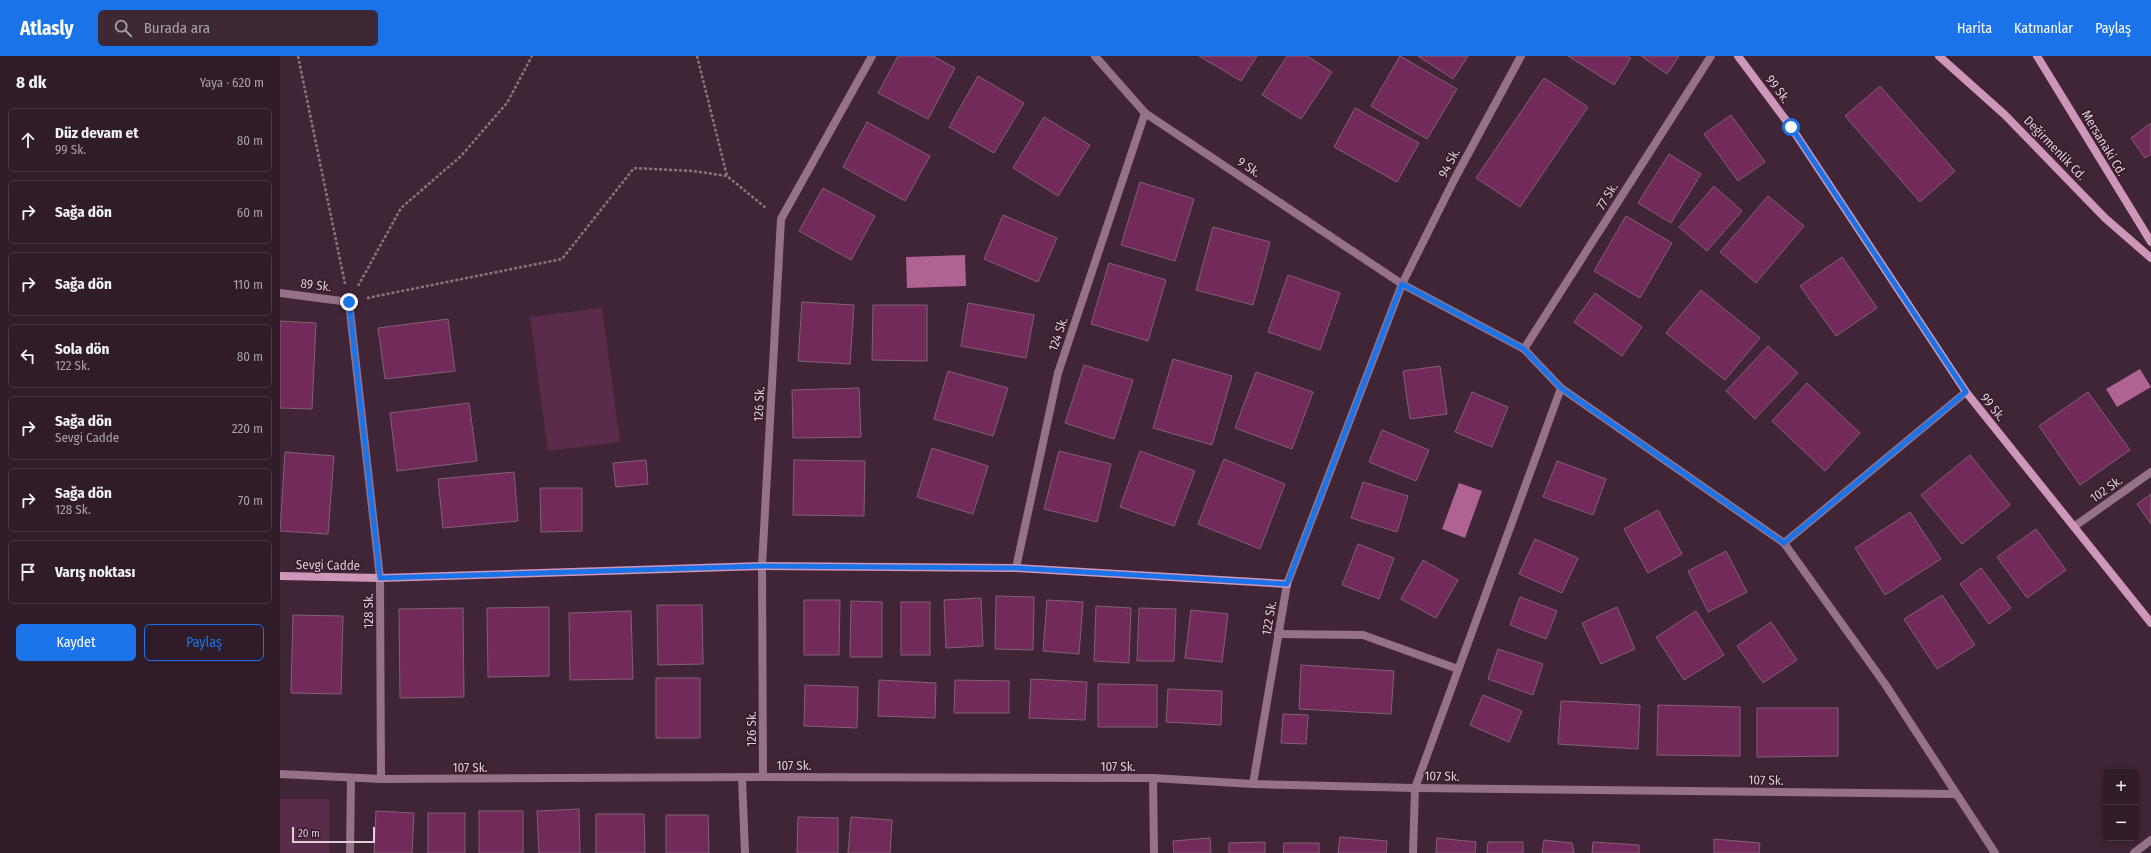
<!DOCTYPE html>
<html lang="tr">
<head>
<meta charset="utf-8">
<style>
	:root { --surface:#301c28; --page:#3c2934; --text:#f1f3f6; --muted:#a8a1a8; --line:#4b3a45; --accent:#1a73e8 }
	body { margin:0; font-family:"Fira Sans Condensed",sans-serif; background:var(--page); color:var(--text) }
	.controls { position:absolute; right:12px; bottom:12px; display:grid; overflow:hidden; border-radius:6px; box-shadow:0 2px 6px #0003 }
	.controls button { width:36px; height:36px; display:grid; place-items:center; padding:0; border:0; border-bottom:1px solid var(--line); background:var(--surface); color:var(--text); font:20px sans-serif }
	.scale { position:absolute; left:12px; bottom:10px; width:83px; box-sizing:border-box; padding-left:4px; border:2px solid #dfcdd7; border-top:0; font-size:11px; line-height:14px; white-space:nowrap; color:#dfcdd7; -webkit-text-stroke:3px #351b2b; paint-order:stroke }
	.stop { position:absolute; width:12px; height:12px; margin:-9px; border:3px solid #1a73e8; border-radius:50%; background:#fff }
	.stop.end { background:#1a73e8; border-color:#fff; box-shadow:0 1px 4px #0008 }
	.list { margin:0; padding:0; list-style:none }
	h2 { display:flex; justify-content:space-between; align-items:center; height:52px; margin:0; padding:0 16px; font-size:17px }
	h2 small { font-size:13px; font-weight:400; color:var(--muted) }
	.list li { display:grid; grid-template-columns:26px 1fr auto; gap:12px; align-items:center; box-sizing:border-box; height:64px; margin:0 8px 8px; padding:0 8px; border:1px solid var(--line); border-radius:6px }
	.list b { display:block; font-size:15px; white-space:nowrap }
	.list p { margin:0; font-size:13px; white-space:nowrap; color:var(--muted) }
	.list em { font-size:13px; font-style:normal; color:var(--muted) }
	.actions { display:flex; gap:8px; padding:12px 16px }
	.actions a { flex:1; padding:9px 0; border:1px solid var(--accent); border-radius:6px; text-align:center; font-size:14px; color:var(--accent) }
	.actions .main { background:var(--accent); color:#fff }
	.icon { flex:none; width:22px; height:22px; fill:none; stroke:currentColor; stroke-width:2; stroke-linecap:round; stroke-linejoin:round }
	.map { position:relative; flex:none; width:1871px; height:797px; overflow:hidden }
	header { display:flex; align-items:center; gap:24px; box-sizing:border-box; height:56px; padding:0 20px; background:var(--accent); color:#fff }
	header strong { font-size:19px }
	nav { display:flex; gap:22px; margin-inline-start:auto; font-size:14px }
	.search { width:280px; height:36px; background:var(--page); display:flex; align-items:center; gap:10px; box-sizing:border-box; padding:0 14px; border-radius:6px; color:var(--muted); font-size:15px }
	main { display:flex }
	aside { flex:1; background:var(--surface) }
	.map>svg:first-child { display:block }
	.green { fill:#5a2c49 }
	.water { fill:#af6393 }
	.building { fill:#712a59; stroke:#816174 }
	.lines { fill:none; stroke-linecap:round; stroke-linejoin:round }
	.path { stroke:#8b7582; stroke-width:2.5; stroke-dasharray:3 2; stroke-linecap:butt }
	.street { stroke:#957287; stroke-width:8 }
	.secondary { stroke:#ce97b8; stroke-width:8 }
	.route { stroke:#1a73e8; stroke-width:5 }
	.labels { text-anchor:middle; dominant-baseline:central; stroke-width:3; stroke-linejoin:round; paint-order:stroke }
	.street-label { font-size:13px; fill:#dfcdd7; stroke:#351b2b }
</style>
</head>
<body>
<header>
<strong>Atlasly</strong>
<div class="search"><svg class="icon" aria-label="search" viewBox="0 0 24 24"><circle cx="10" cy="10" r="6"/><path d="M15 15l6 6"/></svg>Burada ara</div>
<nav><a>Harita</a><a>Katmanlar</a><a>Paylaş</a></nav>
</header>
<main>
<aside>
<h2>8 dk<small>Yaya · 620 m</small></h2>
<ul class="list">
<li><svg class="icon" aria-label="ahead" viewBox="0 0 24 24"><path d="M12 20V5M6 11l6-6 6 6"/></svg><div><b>Düz devam et</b><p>99 Sk.</p></div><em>80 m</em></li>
<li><svg class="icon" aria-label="right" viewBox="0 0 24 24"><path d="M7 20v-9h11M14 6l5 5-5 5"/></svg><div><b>Sağa dön</b></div><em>60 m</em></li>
<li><svg class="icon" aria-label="right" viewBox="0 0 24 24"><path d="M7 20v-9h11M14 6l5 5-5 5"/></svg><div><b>Sağa dön</b></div><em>110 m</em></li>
<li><svg class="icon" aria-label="left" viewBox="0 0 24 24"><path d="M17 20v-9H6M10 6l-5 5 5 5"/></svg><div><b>Sola dön</b><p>122 Sk.</p></div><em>80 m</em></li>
<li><svg class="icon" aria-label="right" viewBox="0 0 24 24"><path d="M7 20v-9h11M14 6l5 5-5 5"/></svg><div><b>Sağa dön</b><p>Sevgi Cadde</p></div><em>220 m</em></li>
<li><svg class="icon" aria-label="right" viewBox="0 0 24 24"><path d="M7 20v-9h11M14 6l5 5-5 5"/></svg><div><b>Sağa dön</b><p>128 Sk.</p></div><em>70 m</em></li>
<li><svg class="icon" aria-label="arrive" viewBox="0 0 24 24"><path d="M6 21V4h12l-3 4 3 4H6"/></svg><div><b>Varış noktası</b></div></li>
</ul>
<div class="actions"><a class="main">Kaydet</a><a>Paylaş</a></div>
</aside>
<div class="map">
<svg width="1871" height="797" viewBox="0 0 1871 797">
	<rect width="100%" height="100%" fill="#402536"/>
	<g class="green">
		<polygon points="322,252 340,386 268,395 250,261"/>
		<rect x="0" y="743" width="49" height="54"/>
	</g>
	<g class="water">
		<polygon points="685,199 686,230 627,232 626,201"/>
		<polygon points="1860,313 1871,331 1837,351 1826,333"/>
		<polygon points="1179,427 1202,435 1185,482 1162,473"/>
	</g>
	<g class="building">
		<polygon points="618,0 653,0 675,12 648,63 598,37"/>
		<polygon points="919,0 977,0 961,25"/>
		<polygon points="1007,0 1027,0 1052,16 1021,63 982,39"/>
		<polygon points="1120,0 1177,33 1147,83 1091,50"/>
		<polygon points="1138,0 1188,0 1173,23"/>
		<polygon points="1288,0 1348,0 1351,2 1334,29"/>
		<polygon points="1361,0 1399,0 1387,18"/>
		<polygon points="698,20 744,47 714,97 669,71"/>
		<polygon points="1264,22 1308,51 1240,151 1196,122"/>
		<polygon points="1600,30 1675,115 1640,146 1565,60"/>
		<polygon points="1075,52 1139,87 1117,126 1054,91"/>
		<polygon points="1451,59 1485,106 1458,125 1424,78"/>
		<polygon points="764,61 810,89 778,140 733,112"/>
		<polygon points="587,66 650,100 625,145 563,111"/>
		<polygon points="1871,67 1871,98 1865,102 1851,82"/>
		<polygon points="1389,98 1421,118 1391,167 1358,147"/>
		<polygon points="860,126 914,143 895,205 841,189"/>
		<polygon points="1434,130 1462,155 1427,195 1399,171"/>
		<polygon points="543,132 595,160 571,204 519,175"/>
		<polygon points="1488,140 1524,170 1476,227 1440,196"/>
		<polygon points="723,159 777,182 758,226 704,203"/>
		<polygon points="1346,160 1392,187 1360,242 1314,215"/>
		<polygon points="933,171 990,186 973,249 916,234"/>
		<polygon points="1562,201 1597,252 1556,280 1520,230"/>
		<polygon points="829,207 886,224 868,285 811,268"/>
		<polygon points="1008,219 1060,237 1040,294 988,276"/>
		<polygon points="1421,234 1480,282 1445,324 1386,277"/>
		<polygon points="1315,237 1362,271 1342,300 1294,266"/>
		<polygon points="522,246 574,249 570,308 518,305"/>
		<polygon points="688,247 754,259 746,302 681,290"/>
		<polygon points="593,249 647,249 647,305 592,304"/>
		<polygon points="168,263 175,315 105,323 98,272"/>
		<polygon points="0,265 36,267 32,353 0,352"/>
		<polygon points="1488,290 1518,317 1475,363 1446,335"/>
		<polygon points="893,303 952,320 932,389 873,372"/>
		<polygon points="804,309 853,324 834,383 785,367"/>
		<polygon points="1160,310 1167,358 1130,363 1123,315"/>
		<polygon points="668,315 728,332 713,380 654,363"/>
		<polygon points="976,316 1033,336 1012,393 955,372"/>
		<polygon points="1527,327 1580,377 1545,415 1492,365"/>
		<polygon points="579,332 581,381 513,382 512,334"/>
		<polygon points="1192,336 1228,351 1212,391 1175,376"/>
		<polygon points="1808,336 1850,394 1800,429 1759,370"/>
		<polygon points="189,347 197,405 117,415 110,357"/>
		<polygon points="1102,374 1149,394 1136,425 1089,406"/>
		<polygon points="652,392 708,410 693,458 637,441"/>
		<polygon points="779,395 831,408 817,466 764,453"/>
		<polygon points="860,395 915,415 894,470 840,451"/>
		<polygon points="5,396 54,400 48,478 0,475"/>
		<polygon points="1690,399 1730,449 1682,488 1641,439"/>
		<polygon points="944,403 1005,428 980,493 918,468"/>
		<polygon points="366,404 368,428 336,431 333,407"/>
		<polygon points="514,404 585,405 584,460 513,459"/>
		<polygon points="1277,405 1326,423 1313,459 1263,441"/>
		<polygon points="234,416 238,465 163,472 158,423"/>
		<polygon points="1083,426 1128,440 1117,476 1071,462"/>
		<polygon points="260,432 302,432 302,475 261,476"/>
		<polygon points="1871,438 1871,468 1857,448"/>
		<polygon points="1378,454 1402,498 1368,517 1344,473"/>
		<polygon points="1630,456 1661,503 1605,539 1575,492"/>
		<polygon points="1756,473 1786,514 1747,542 1717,501"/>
		<polygon points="1255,483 1298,502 1282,537 1239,518"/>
		<polygon points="1078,488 1114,502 1099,543 1062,529"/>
		<polygon points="1446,495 1467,536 1428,556 1408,515"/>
		<polygon points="1143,504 1178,524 1156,562 1121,543"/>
		<polygon points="1701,512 1731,552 1709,568 1680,528"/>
		<polygon points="1662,539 1695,589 1657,613 1624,563"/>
		<polygon points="716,540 754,541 753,594 715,593"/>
		<polygon points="1240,541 1277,555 1266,583 1230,569"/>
		<polygon points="701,542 703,590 666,592 664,544"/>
		<polygon points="524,544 560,544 559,599 524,599"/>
		<polygon points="767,544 803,546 799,598 763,595"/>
		<polygon points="571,545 602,546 602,601 570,601"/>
		<rect x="621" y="546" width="29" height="53"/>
		<polygon points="377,549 422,549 423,608 378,609"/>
		<polygon points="816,550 851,552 849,607 814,605"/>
		<polygon points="269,551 269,620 208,621 207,552"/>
		<polygon points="1337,551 1355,593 1321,608 1302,567"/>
		<polygon points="183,552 184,641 120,642 119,553"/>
		<polygon points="859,552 896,553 894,605 857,605"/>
		<polygon points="911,554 948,558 942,606 905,602"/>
		<polygon points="351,555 353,623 290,624 289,557"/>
		<polygon points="1416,555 1444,599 1404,624 1376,581"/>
		<polygon points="13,559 63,560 61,638 11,637"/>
		<polygon points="1491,566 1517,604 1483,627 1457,590"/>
		<polygon points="1218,593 1263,608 1253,639 1208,623"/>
		<polygon points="1021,609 1114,615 1111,658 1019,653"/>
		<rect x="376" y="622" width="44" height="60"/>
		<polygon points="751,623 807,626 805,664 749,662"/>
		<polygon points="599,624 656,627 655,662 598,660"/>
		<polygon points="675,624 729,625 729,657 674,657"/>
		<polygon points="818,628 877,629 877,671 818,671"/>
		<polygon points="525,629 578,631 577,672 524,670"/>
		<polygon points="888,633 942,635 941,669 886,666"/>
		<polygon points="1203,639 1242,655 1229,686 1190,669"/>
		<polygon points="1281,645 1360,649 1358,693 1278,688"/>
		<polygon points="1378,649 1460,651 1460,700 1377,699"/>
		<polygon points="1477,652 1558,652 1558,700 1477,701"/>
		<polygon points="1003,658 1028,659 1026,688 1001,687"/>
		<polygon points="299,753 300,797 259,797 257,755"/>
		<polygon points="96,755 134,757 132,797 94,797"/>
		<rect x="199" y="755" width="44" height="42"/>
		<rect x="148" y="757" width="37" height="40"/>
		<polygon points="316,758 364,758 365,797 316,797"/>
		<polygon points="386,759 428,759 429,797 386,797"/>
		<polygon points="518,761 558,762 558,797 517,797"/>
		<polygon points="571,761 612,764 610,797 568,797"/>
		<polygon points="1060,781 1107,785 1106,797 1058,797"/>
		<polygon points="930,782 931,797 894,797 893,785"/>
		<polygon points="1157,782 1196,786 1195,797 1156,797"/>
		<polygon points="1434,783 1480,787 1479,797 1434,797"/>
		<polygon points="1264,784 1292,787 1294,797 1262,797"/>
		<polygon points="985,786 985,797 949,797 949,787"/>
		<polygon points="1208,786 1243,786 1243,797 1207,797"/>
		<polygon points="1313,786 1359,789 1359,797 1312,797"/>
		<polygon points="1004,787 1039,787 1039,797 1003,797"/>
	</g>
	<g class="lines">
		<g class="path">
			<polyline points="18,0 65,228"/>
			<polyline points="417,0 447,120"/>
			<polyline points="78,230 121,152 181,100 227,47 252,0"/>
			<polyline points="87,242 282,203 354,112 413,115 447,120 486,152"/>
		</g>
		<g class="street">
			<polyline points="815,0 865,57 1122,228 1244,293 1281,332 1135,732 1133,797"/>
			<polyline points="0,237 69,246 100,522 101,723"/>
			<polyline points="1244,293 1431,0"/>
			<polyline points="1281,332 1504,487 1605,628 1715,797"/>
			<polyline points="1795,470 1871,416"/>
			<polyline points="1504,487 1686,336"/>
			<polyline points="736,512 778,317 865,57"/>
			<polyline points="998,578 1083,579 1178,613"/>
			<polyline points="0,718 101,723 483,721 873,722 973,728 1135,732 1675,738"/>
			<polyline points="483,721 482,510 501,163 592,0"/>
			<polyline points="462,722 465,797"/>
			<polyline points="873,722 874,797"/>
			<polyline points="973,728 1007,528 1122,228 1174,124 1241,0"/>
			<polyline points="70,797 71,722"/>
			<polyline points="1854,797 1871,784"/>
		</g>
		<g class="secondary">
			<polyline points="1458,0 1511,71 1686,336 1871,567"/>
			<polyline points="1659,0 1725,59 1825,162 1871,202"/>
			<polyline points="1757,0 1871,186"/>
			<polyline points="0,520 100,522 482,510 736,512 1007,528"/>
		</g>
	</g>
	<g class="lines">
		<polyline class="route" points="69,246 100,522 482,510 736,512 1007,528 1122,228 1244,293 1281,332 1504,487 1686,336 1511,71"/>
	</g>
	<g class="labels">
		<g class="street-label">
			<text transform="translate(1498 33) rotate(53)">99 Sk.</text>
			<text transform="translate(1824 87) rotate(59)">Mersanaki Cd.</text>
			<text transform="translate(1775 92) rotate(46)">Değirmenlik Cd.</text>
			<text transform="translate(1169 107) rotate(-62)">94 Sk.</text>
			<text transform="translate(969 111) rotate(34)">9 Sk.</text>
			<text transform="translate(1327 140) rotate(-58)">77 Sk.</text>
			<text transform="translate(36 229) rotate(7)">89 Sk.</text>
			<text transform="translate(778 278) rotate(-71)">124 Sk.</text>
			<text transform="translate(479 348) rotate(-87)">126 Sk.</text>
			<text transform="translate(1713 351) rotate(51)">99 Sk.</text>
			<text transform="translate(1826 433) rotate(-35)">102 Sk.</text>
			<text transform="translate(48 509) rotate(1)">Sevgi Cadde</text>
			<text transform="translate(88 555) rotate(-90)">128 Sk.</text>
			<text transform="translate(989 562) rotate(-80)">122 Sk.</text>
			<text transform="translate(471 673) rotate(-90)">126 Sk.</text>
			<text x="514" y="709">107 Sk.</text>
			<text x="838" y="710">107 Sk.</text>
			<text x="190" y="711">107 Sk.</text>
			<text transform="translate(1162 720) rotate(1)">107 Sk.</text>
			<text transform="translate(1486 724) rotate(1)">107 Sk.</text>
		</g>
	</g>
</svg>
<div class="controls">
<button>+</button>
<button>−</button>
</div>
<div class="scale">20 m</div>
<div class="stop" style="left:1511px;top:71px"></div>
<div class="stop end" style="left:69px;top:246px"></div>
</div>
</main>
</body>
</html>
